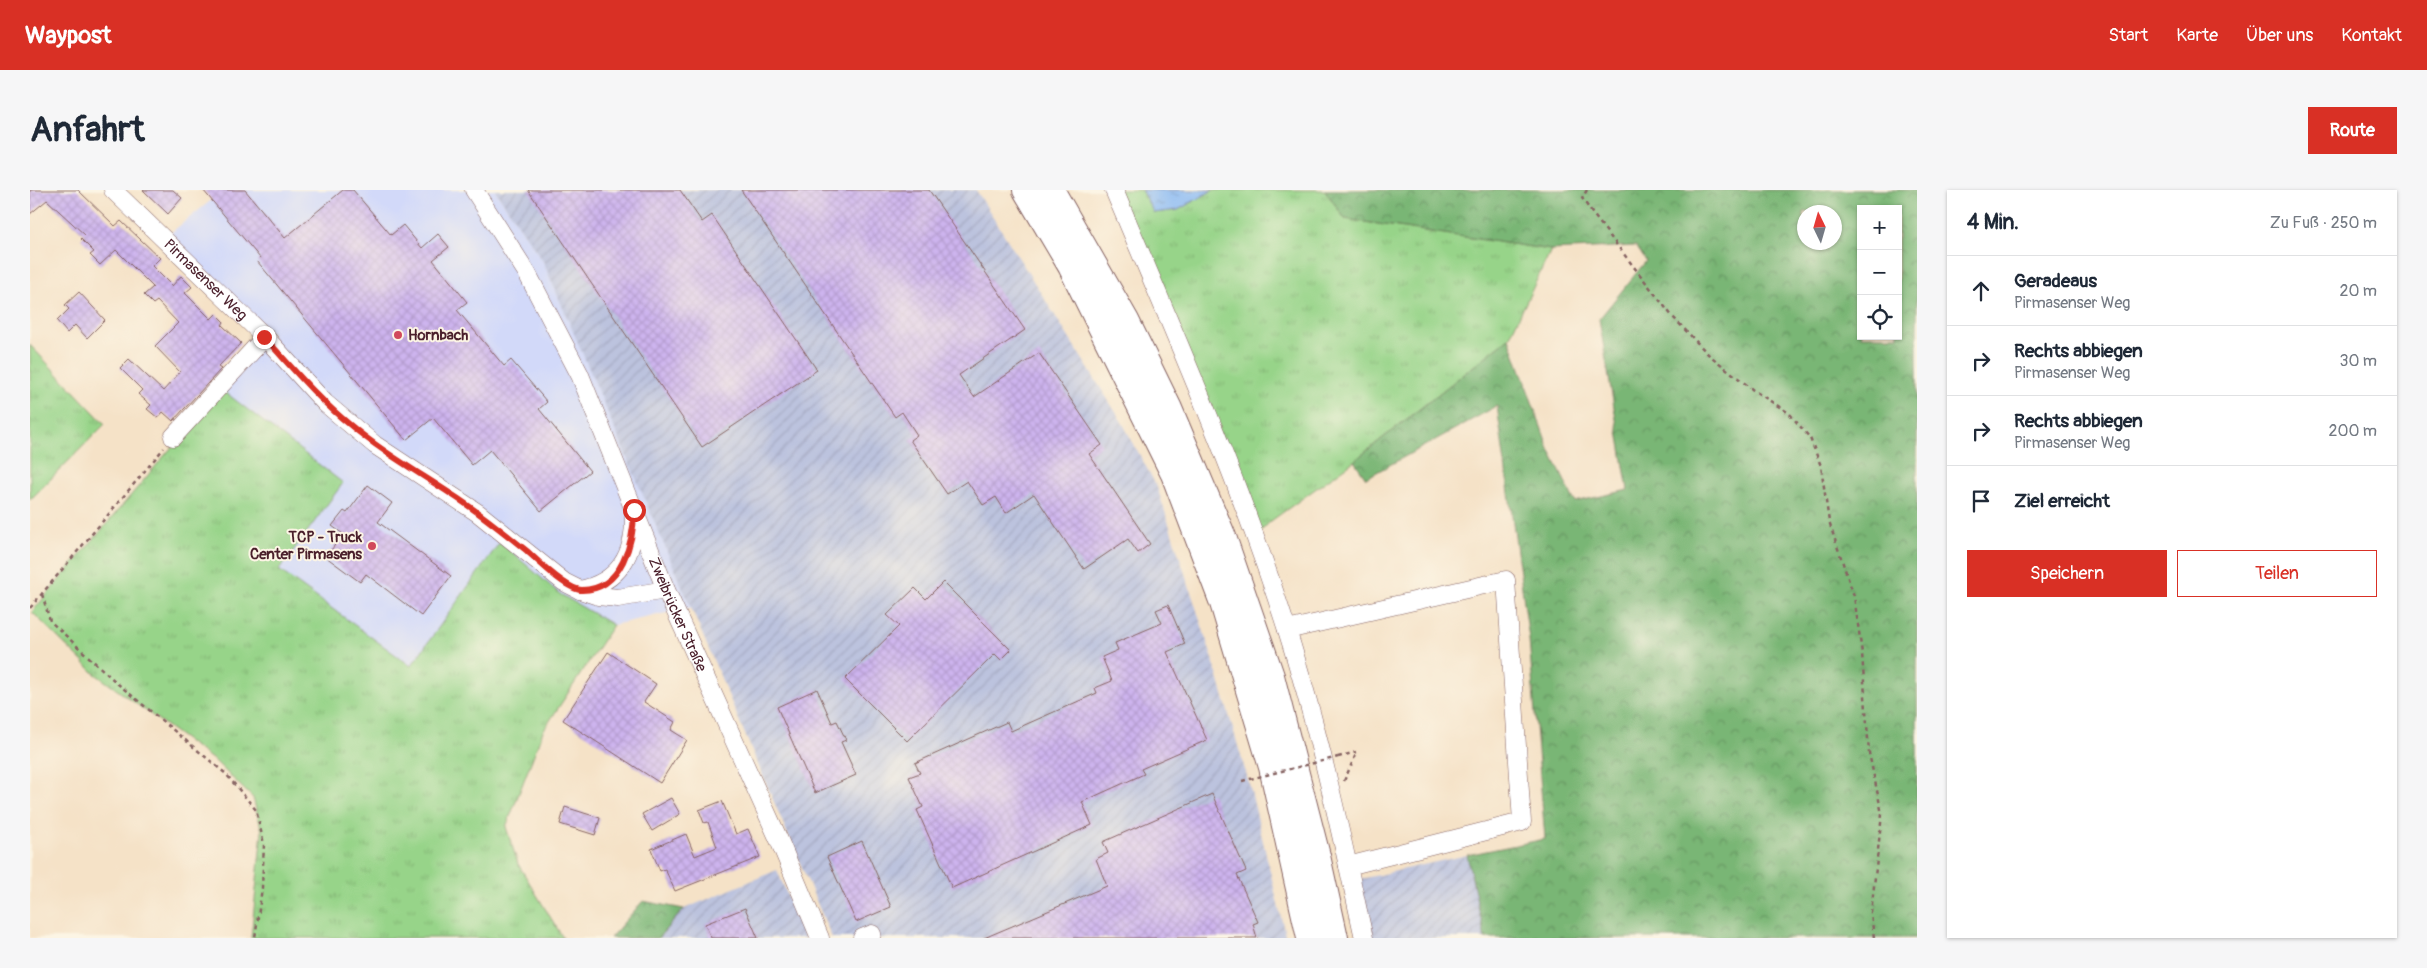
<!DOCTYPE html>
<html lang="de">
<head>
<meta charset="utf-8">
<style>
	:root { --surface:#fff; --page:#f6f6f7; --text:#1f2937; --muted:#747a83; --line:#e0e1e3; --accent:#d93025 }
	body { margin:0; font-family:Pangolin,sans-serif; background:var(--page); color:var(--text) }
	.controls { position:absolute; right:15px; top:15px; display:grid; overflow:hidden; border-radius:0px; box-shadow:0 1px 4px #0004 }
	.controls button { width:45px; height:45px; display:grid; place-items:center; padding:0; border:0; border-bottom:1px solid var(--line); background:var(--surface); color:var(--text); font:25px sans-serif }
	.compass { position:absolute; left:1767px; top:15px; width:45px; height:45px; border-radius:50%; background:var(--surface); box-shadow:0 1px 4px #0004; rotate:355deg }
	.stop { position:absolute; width:15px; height:15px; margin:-11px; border:4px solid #d93025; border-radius:50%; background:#fff }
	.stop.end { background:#d93025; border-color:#fff; box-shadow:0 1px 5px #0008 }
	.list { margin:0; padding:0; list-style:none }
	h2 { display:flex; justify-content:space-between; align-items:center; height:65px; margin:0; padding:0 20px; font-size:21px }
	h2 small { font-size:16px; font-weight:400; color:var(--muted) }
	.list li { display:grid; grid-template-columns:32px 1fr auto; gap:15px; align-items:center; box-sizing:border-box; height:70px; padding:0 20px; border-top:1px solid var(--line) }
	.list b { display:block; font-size:19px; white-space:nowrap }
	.list p { margin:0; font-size:16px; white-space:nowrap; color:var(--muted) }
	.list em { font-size:16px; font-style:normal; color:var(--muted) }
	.actions { display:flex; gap:10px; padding:15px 20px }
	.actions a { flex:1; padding:11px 0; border:1px solid var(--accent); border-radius:0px; text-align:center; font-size:18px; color:var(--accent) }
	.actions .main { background:var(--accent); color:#fff }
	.icon { flex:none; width:28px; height:28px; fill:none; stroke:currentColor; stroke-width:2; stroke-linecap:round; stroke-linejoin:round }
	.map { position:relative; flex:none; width:1887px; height:748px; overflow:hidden; border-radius:0px }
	header { display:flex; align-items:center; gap:30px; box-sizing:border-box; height:70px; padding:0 25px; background:var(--accent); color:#fff }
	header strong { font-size:24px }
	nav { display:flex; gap:28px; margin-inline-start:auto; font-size:18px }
	.intro { display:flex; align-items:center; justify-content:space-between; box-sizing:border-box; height:120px; padding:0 30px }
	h1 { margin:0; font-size:35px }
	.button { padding:12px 22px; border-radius:0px; background:var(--accent); color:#fff; font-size:18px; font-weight:700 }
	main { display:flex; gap:30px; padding:0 30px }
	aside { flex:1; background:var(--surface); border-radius:0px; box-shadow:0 1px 4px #0004 }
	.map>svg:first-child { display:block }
	.built { fill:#d2d9f9 }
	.industrial { fill:url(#industrial-furrows) }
	.grass { fill:url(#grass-tufts); stroke:#707a5a }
	.forest { fill:url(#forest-crowns); stroke:#626a50; fill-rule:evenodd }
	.water { fill:url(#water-ripples); stroke:#696c90 }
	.building { fill:url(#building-cross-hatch) }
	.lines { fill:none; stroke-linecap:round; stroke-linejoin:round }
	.minor-casing { stroke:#866362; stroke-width:19 }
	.highway-casing { stroke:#866362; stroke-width:28 }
	.path { stroke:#866362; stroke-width:2.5; stroke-dasharray:4 4; stroke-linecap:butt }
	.minor { stroke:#fff; stroke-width:18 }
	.highway { stroke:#fff; stroke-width:26 }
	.path-bridge { stroke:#866362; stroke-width:2.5; stroke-dasharray:4 4; stroke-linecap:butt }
	.route { stroke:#d93025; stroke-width:6 }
	.poi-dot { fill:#d1495b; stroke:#fcf5e5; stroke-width:2 }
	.labels { text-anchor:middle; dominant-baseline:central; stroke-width:4; stroke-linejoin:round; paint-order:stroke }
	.street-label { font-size:15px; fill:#4a1f2b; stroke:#fcf5e5 }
	.poi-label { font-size:15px; font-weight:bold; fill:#4a1f2b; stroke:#fcf5e5; text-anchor:start }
</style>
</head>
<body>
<header>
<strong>Waypost</strong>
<nav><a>Start</a><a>Karte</a><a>Über uns</a><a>Kontakt</a></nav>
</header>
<div class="intro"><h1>Anfahrt</h1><a class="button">Route</a></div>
<main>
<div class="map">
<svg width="1887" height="748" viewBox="0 0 1887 748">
	<defs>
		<pattern id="industrial-furrows" width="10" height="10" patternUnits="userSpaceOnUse" patternTransform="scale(1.25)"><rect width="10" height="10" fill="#bcc3de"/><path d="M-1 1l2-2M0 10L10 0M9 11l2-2" fill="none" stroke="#a3a7bf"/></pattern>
		<pattern id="grass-tufts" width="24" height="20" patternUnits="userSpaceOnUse" patternTransform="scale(1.25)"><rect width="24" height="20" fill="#97d489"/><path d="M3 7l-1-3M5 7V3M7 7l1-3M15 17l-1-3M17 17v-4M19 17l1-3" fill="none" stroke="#84b676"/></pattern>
		<pattern id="forest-crowns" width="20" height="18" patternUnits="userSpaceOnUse" patternTransform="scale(1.25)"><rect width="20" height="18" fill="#79b675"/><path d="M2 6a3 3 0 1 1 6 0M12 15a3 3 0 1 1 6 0" fill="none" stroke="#659360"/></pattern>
		<pattern id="water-ripples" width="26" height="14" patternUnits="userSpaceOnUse" patternTransform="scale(1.25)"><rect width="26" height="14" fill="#88b9f4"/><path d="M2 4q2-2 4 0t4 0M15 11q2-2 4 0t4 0" fill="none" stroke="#7196c6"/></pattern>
		<pattern id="building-cross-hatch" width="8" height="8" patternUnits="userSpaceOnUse" patternTransform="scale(1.25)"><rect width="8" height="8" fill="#cdb4ee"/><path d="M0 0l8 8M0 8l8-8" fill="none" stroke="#b29acc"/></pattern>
	</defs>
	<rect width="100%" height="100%" fill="#fcf5e5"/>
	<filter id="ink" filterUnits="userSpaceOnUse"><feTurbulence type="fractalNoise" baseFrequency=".02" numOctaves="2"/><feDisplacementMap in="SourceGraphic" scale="10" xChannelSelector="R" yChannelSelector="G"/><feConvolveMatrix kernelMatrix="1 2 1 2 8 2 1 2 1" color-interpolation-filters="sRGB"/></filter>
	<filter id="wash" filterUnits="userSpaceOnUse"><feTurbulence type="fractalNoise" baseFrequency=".0096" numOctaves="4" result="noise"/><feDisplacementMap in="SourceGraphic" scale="20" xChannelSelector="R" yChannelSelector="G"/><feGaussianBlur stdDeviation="1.12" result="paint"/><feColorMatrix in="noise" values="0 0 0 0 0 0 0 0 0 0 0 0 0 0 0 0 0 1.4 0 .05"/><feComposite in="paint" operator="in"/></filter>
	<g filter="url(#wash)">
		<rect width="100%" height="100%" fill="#f5e2c7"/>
		<polygon class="built" points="194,0 465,0 513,71 663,417 583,435 530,404 470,353 381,477 249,380 191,199 243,144 138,45"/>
		<g class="industrial">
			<polygon points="465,0 946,0 1092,232 1127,297 1183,470 1220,597 1256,748 802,748 513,71"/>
			<polygon points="1437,665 1455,748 1333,748 1322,691"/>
			<polygon points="747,680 775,748 628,748 654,719"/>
		</g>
		<g class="grass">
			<polygon points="1084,0 1111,0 1124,23 1148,20 1183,0 1295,0 1315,29 1521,60 1479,148 1324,271 1241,331 1225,347"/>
			<polygon points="0,155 75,234 0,310"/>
			<polygon points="191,199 313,293 249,380 381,476 470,352 530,404 583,435 513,541 476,637 488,674 533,748 221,748 232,641 223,608 186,572 64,483 2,422"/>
		</g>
		<g class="forest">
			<path d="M1295 0H1887V748H1455L1437 665 1515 649 1499 449 1467 216 1336 288 1324 271 1479 148 1519 259 1545 312 1598 300 1569 129 1616 71 1606 56 1521 60 1315 29ZM1831 19H1868V146H1831ZM1774 22H1804V52H1774Z"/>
			<polygon points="613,711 654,719 628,748 580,748"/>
		</g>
		<polygon class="water" points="1111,0 1183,0 1148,20 1124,23"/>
		<g id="blocks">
			<g class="building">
				<polygon points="0,0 48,0 85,36 91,31 130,68 122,76 142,96 151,86 162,97 155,103 181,129 186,124 194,132 192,135 211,153 188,177 191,179 143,231 133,222 128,228 117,219 121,215 108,204 112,200 90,178 99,169 133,201 150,182 125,156 148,133 127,111 123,114 114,105 123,97 86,60 70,75 60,65 64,62 51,49 55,45 17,10 0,24"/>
				<polygon points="113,0 143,0 152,8 138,24"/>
				<polygon points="173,0 215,0 255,48 313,0 323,0 361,45 373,35 392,58 408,44 419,57 403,70 437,112 427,120 474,176 481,170 517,212 509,219 560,281 511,321 460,260 442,275 403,228 376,250 227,71 230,68"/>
				<polygon points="498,0 650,0 672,32 682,25 787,180 672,257"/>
				<polygon points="711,0 899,0 995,140 929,185 944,207 1009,163 1072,255 1059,264 1120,354 1108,363 1098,349 1054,379 1004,304 976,323 966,307 953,315 937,291 917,304 880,250 887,245 872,222 865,227"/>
				<polygon points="49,102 75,130 57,148 45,135 37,143 27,131 39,119 35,115"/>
				<polygon points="338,295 362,313 348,332 421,386 391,426 336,384 330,392 296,367 313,344 302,336 314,321 317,323"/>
				<polygon points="913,392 981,460 971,470 965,464 877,551 815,489 869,436 857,425 885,398 896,409"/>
				<polygon points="1138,415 1155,454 1137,462 1177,550 1111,579 1114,584 1052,612 1062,635 922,698 887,620 893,617 879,587 890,583 885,573 977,532 981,541 1067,503 1065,498 1082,491 1072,467 1088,460 1085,453 1132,433 1126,420"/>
				<polygon points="578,462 626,494 614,512 645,532 641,540 657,550 630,593 533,530"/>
				<polygon points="787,499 802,533 807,531 816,550 811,552 826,585 785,603 747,517"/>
				<polygon points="1182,604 1216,681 1207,685 1228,732 1223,734 1227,748 954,748 1077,696 1066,669 1078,663 1073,652"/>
				<polygon points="641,608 650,624 622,641 612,624"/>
				<polygon points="692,611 706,644 718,639 730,667 645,701 635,679 630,681 621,659 656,644 665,666 687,657 678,632 674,633 669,620"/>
				<polygon points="535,617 570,628 565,645 530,634"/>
				<polygon points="832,651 861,717 826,732 797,667"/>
				<polygon points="715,718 728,748 681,748 675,734"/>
			</g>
		</g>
	</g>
	<g filter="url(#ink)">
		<use href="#blocks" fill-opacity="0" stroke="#866362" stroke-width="1"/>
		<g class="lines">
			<defs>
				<g id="minor">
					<path id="s1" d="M83 0 235 147 295 213 345 255 448 323 534 392 550 400 568 406 588 408 636 400"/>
					<path id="s2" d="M444 0 497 83 550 185 636 400 749 650 790 748"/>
					<path d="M1084 0C1145 145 1209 289 1257 440 1289 541 1311 644 1334 748"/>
					<polyline points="143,247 235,147"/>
					<path d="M550 400C589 392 605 364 604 326"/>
					<polyline points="1257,440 1476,390 1492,632 1318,676"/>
					<polyline points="832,748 842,744"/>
				</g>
				<g id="highway">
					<polyline points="996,0 1041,76 1144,284 1193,413 1242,577 1280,748"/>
					<polyline points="1021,0 1096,131 1139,219 1193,347 1241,486 1287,666 1305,748"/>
				</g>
			</defs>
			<use href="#minor" class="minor-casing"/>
			<use href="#highway" class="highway-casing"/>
			<g class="path">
				<polyline points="1557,0 1552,8 1562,23 1642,126 1678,164 1723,200 1759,223 1780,248 1791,276 1799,332 1824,406 1832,463 1839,563 1852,624 1841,723 1844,748"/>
				<polyline points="12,404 20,431 88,494 196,584 226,620 234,654 232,698 225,748"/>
				<polyline points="0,418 134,258"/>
				<polyline points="1308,567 1326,562"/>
				<polyline points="1314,591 1327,562"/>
			</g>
			<use href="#minor" class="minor"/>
			<use href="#highway" class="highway"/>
			<polyline class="path-bridge" points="1212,591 1308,567"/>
		</g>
	</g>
	<g class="lines" filter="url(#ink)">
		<path class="route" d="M234 147C262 177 287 208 319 234 351 261 386 281 421 304 448 321 472 341 497 361 508 371 537 400 552 400 592 400 604 351 604 320"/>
	</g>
	<g class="poi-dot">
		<circle cx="368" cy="145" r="5"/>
		<circle cx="342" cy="356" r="5"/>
	</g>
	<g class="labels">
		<g class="street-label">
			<text stroke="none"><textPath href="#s1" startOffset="129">Pirmasenser Weg</textPath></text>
			<text stroke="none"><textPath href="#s2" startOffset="472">Zweibrücker Straße</textPath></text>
		</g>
		<g class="poi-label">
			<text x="378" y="145">Hornbach</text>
			<text x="332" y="347" text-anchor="end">TCP - Truck<tspan x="332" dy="17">Center Pirmasens</tspan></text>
		</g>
	</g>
</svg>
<div class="controls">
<button>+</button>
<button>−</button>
<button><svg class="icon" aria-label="locate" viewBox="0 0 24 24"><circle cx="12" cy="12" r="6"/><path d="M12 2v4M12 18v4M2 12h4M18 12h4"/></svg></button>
</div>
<svg class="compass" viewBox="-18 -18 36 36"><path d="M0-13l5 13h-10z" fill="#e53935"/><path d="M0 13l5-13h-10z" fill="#747a83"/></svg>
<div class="stop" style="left:604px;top:320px"></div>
<div class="stop end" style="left:234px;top:147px"></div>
</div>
<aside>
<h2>4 Min.<small>Zu Fuß · 250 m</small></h2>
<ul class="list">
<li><svg class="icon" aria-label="ahead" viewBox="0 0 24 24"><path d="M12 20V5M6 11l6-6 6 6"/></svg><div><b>Geradeaus</b><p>Pirmasenser Weg</p></div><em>20 m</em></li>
<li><svg class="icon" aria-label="right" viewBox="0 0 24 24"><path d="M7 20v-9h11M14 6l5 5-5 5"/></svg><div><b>Rechts abbiegen</b><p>Pirmasenser Weg</p></div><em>30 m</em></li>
<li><svg class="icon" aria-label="right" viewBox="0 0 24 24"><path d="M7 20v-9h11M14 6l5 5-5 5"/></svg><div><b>Rechts abbiegen</b><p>Pirmasenser Weg</p></div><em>200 m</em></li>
<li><svg class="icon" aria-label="arrive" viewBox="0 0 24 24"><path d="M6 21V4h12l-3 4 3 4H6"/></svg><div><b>Ziel erreicht</b></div></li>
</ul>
<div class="actions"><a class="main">Speichern</a><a>Teilen</a></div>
</aside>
</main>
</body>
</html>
